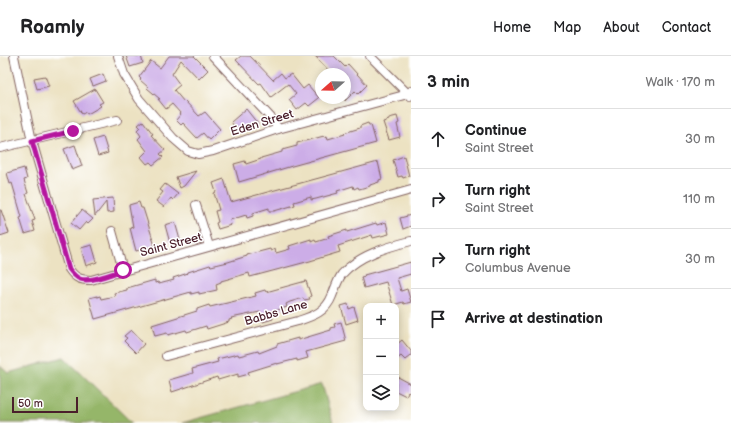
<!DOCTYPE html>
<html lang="en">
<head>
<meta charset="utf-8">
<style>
	:root { --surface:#fff; --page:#f6f6f6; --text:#202124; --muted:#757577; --line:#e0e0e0 }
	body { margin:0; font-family:"Balsamiq Sans",sans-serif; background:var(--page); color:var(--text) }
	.controls { position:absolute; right:12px; bottom:12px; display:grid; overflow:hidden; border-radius:8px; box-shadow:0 2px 10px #0003 }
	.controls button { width:36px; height:36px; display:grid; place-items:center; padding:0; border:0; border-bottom:1px solid var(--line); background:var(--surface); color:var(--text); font:20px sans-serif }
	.compass { position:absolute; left:315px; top:12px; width:36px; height:36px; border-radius:50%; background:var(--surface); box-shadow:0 2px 10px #0003; rotate:250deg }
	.scale { position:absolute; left:12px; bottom:10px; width:66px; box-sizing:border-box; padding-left:4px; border:2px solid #4a1f2b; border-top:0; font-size:11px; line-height:14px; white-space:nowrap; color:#4a1f2b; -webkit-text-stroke:3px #fff; paint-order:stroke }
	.stop { position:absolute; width:12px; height:12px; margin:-9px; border:3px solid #b5179e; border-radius:50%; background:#fff }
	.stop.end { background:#b5179e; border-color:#fff; box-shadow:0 1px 4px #0008 }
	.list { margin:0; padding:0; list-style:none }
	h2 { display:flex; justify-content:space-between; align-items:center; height:52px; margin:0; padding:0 16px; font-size:17px }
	h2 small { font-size:13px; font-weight:400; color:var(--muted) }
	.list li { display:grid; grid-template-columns:26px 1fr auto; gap:12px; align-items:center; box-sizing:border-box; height:60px; padding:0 16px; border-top:1px solid var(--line) }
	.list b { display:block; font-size:15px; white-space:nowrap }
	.list p { margin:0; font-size:13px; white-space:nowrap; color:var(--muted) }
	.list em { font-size:13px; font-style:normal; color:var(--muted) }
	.icon { flex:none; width:22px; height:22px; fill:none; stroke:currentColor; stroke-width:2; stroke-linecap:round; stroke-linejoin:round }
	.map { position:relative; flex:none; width:411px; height:367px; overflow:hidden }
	header { display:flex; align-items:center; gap:24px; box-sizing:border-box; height:56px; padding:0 20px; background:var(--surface); border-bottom:1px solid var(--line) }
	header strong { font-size:19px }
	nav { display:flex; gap:22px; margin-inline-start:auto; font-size:14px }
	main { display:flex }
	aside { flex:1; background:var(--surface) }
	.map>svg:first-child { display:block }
	.forest { fill:#95b669; stroke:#706a4a }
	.building { fill:#ccade7 }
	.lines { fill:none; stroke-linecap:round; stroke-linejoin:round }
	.street-casing { stroke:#836360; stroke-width:10 }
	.street { stroke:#fff; stroke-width:8 }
	.route { stroke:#b5179e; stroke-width:5 }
	.labels { text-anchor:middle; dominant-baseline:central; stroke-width:3; stroke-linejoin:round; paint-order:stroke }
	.street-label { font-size:12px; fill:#4a1f2b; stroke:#fff }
</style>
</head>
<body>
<header>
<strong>Roamly</strong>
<nav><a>Home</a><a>Map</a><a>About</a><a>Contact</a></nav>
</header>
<main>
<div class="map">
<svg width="411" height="367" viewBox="0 0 411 367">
	<rect width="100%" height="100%" fill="#fff"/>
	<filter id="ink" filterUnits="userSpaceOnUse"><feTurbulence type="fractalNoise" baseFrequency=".025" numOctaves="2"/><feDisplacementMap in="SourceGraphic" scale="8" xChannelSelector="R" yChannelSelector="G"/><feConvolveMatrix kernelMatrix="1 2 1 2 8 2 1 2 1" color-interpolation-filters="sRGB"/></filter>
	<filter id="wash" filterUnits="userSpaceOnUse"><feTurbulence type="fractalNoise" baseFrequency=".012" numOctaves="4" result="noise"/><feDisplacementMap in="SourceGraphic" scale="16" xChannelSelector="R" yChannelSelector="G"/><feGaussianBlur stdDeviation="0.9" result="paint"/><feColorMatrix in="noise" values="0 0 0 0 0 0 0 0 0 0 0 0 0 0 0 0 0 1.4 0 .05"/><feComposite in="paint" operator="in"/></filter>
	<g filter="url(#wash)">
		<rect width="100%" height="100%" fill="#ece2c2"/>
		<g class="forest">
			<polygon points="64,301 132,367 0,367 0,310 8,317"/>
			<polygon points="322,328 333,367 182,367"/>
		</g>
		<g id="blocks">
			<g class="building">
				<polygon points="126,0 141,0 143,7 130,11"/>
				<polygon points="169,0 194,0 208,14 199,23 181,4 172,18 180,29 174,34 184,46 185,45 199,60 205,56 220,73 209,84 203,77 197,82 183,67 181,69 176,64 181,58 172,48 166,53 158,43 160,43 147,32 148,31 140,24 141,23 139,21 151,5 160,12"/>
				<polygon points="241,0 250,0 273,24 281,17 285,22 291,18 303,33 308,29 319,42 309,50 306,47 297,54 289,44 296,38 288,28 271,41 261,27 259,28 236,4"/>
				<polygon points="315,0 334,0 345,11 348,8 367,29 358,38 355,35 345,45 345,18 332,18"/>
				<polygon points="103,18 106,25 93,30 90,23"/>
				<polygon points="45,20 49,30 37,33 34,22"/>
				<polygon points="95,33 103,46 99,48 101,50 91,56 87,58 86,56 82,58 74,45"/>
				<polygon points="246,53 258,68 251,74 250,72 247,75 245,72 240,77 231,66"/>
				<polygon points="397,60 399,67 397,68 400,81 389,84 383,66 389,64 389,62"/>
				<polygon points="143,65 153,78 151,79 165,94 160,98 163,101 153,109 150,106 147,108 141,101 147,95 138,83 141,80 137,74 140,71 138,69"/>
				<polygon points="368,67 369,69 371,69 376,87 292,110 239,126 234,108 245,105 246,108 261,103 261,102 282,96 282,94 297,90 297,87 305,85 324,80 324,81 327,80 328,83 345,78 344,77 360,72 360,70"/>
				<polygon points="103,81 108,97 98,100 93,84"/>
				<polygon points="75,89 82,110 72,114 64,93"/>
				<polygon points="404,100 409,120 403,122 402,120 398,121 393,104"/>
				<polygon points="378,106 382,123 379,124 379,126 370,129 370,130 359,133 358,131 354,133 353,130 337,135 338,137 316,143 311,144 311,141 294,146 295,149 274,155 269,155 269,152 253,157 253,160 247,162 246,159 230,164 231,169 218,173 216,167 218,166 215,155 219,154 214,137 216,136 213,127 224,123 231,146"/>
				<polygon points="24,112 27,123 24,124 28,137 26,138 35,164 32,165 35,175 25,178 20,162 22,161 12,127 10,128 7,117"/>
				<polygon points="196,115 184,130 180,132 176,121"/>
				<polygon points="165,128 178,138 173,144 171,142 164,151 156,145 163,136 160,134"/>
				<polygon points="113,142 114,156 107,157 106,146 95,160 93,144"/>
				<polygon points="139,146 141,152 143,152 155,190 136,195 130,172 133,171 129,149"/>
				<polygon points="0,154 1,154 9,177 0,180"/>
				<polygon points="82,154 93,163 88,168 86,166 79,174 71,167"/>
				<polygon points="411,159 411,170 403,173 400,162"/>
				<polygon points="175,166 180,184 170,187 165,169"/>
				<polygon points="386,166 389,178 373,182 372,179 338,190 340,196 310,205 250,221 249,217 221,225 221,226 216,228 217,234 199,238 199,236 191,238 191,236 95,263 89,242 97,240 97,241 100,240 101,243 115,240 114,237 127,234 127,232 155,224 155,227 158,226 159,228 174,224 173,222 188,217 188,216 210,209 211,210 228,206 247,200 247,199 270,193 271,195 275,193 276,197 290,193 289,190 311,183 311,186 315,184 316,186 329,182 328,180 347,174 347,176 376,167 377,169"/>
				<polygon points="92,189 97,206 86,210 81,192"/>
				<polygon points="411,206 411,218 397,222 401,235 407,233 411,246 404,248 403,246 393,249 386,226 364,232 361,221 365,220 364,219"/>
				<polygon points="306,225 311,240 309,241 310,243 304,244 303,242 290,246 286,248 287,251 271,256 273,263 263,266 260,256 231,262 232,263 229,264 229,266 207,273 206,270 187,276 186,274 168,279 167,277 155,280 152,269 197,255 197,253 209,249 210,251 227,247 256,240 255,237 265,234 266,236"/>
				<polygon points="348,248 349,253 354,251 358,264 346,268 341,250"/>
				<polygon points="341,266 346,285 306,296 308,302 297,305 297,303 277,308 277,307 248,316 249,318 238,321 238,318 218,324 217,321 172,336 169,324 193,317 192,313 218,306 217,303 238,298 239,300 258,295 259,297 277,290 277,288 298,282 298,284 331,274 331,272 335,271 334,268"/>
				<polygon points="131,274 144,288 136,297 124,285 127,282 124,280"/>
				<polygon points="402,284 411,295 411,299 405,304 401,300 396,304 396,289"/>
				<polygon points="398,321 411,328 411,338 408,336 406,340 396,335 396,325"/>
			</g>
		</g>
	</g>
	<g filter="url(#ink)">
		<use href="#blocks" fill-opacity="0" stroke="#836360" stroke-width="1"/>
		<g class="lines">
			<defs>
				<g id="street">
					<path d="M14 0 32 85 69 213C75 222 80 224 91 224L411 134"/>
					<polyline points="118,0 124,18 139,43 173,82 188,95 198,98 213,95 278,73 408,38 411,35"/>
					<polyline points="213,0 273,64 278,73"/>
					<polyline points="370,0 410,40"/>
					<polyline points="0,92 117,64"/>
					<polyline points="196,149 209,190"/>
					<polyline points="112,175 123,214"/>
					<path d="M166 300 298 265C313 260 326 256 332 240 335 233 337 225 342 218 359 199 387 191 411 185"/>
				</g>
			</defs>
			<use href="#street" class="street-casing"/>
			<use href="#street" class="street"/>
		</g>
	</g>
	<g class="lines" filter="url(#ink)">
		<path class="route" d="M73 75 32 85 69 213C72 217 75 221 80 223 90 227 113 217 123 214"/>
	</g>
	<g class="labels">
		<g class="street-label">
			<text transform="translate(262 67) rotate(-17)">Eden Street</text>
			<text transform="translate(171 189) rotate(-15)">Saint Street</text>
			<text transform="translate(276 257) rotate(-16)">Babbs Lane</text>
		</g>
	</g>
</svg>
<div class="controls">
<button>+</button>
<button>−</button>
<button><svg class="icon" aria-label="layers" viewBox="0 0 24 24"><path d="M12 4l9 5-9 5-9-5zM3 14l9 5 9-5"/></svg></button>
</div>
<svg class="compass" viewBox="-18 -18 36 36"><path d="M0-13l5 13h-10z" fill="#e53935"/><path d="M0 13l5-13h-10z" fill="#757577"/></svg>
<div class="scale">50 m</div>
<div class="stop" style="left:123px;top:214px"></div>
<div class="stop end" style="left:73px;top:75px"></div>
</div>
<aside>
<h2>3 min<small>Walk · 170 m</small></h2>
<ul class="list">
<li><svg class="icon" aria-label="ahead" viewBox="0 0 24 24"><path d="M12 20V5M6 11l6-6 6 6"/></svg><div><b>Continue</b><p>Saint Street</p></div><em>30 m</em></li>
<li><svg class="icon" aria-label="right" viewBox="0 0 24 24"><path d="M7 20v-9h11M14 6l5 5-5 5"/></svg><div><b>Turn right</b><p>Saint Street</p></div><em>110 m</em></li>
<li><svg class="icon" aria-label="right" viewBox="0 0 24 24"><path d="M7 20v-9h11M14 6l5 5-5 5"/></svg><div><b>Turn right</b><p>Columbus Avenue</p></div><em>30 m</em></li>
<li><svg class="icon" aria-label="arrive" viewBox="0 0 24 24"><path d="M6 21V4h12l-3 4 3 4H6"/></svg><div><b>Arrive at destination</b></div></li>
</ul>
</aside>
</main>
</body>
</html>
